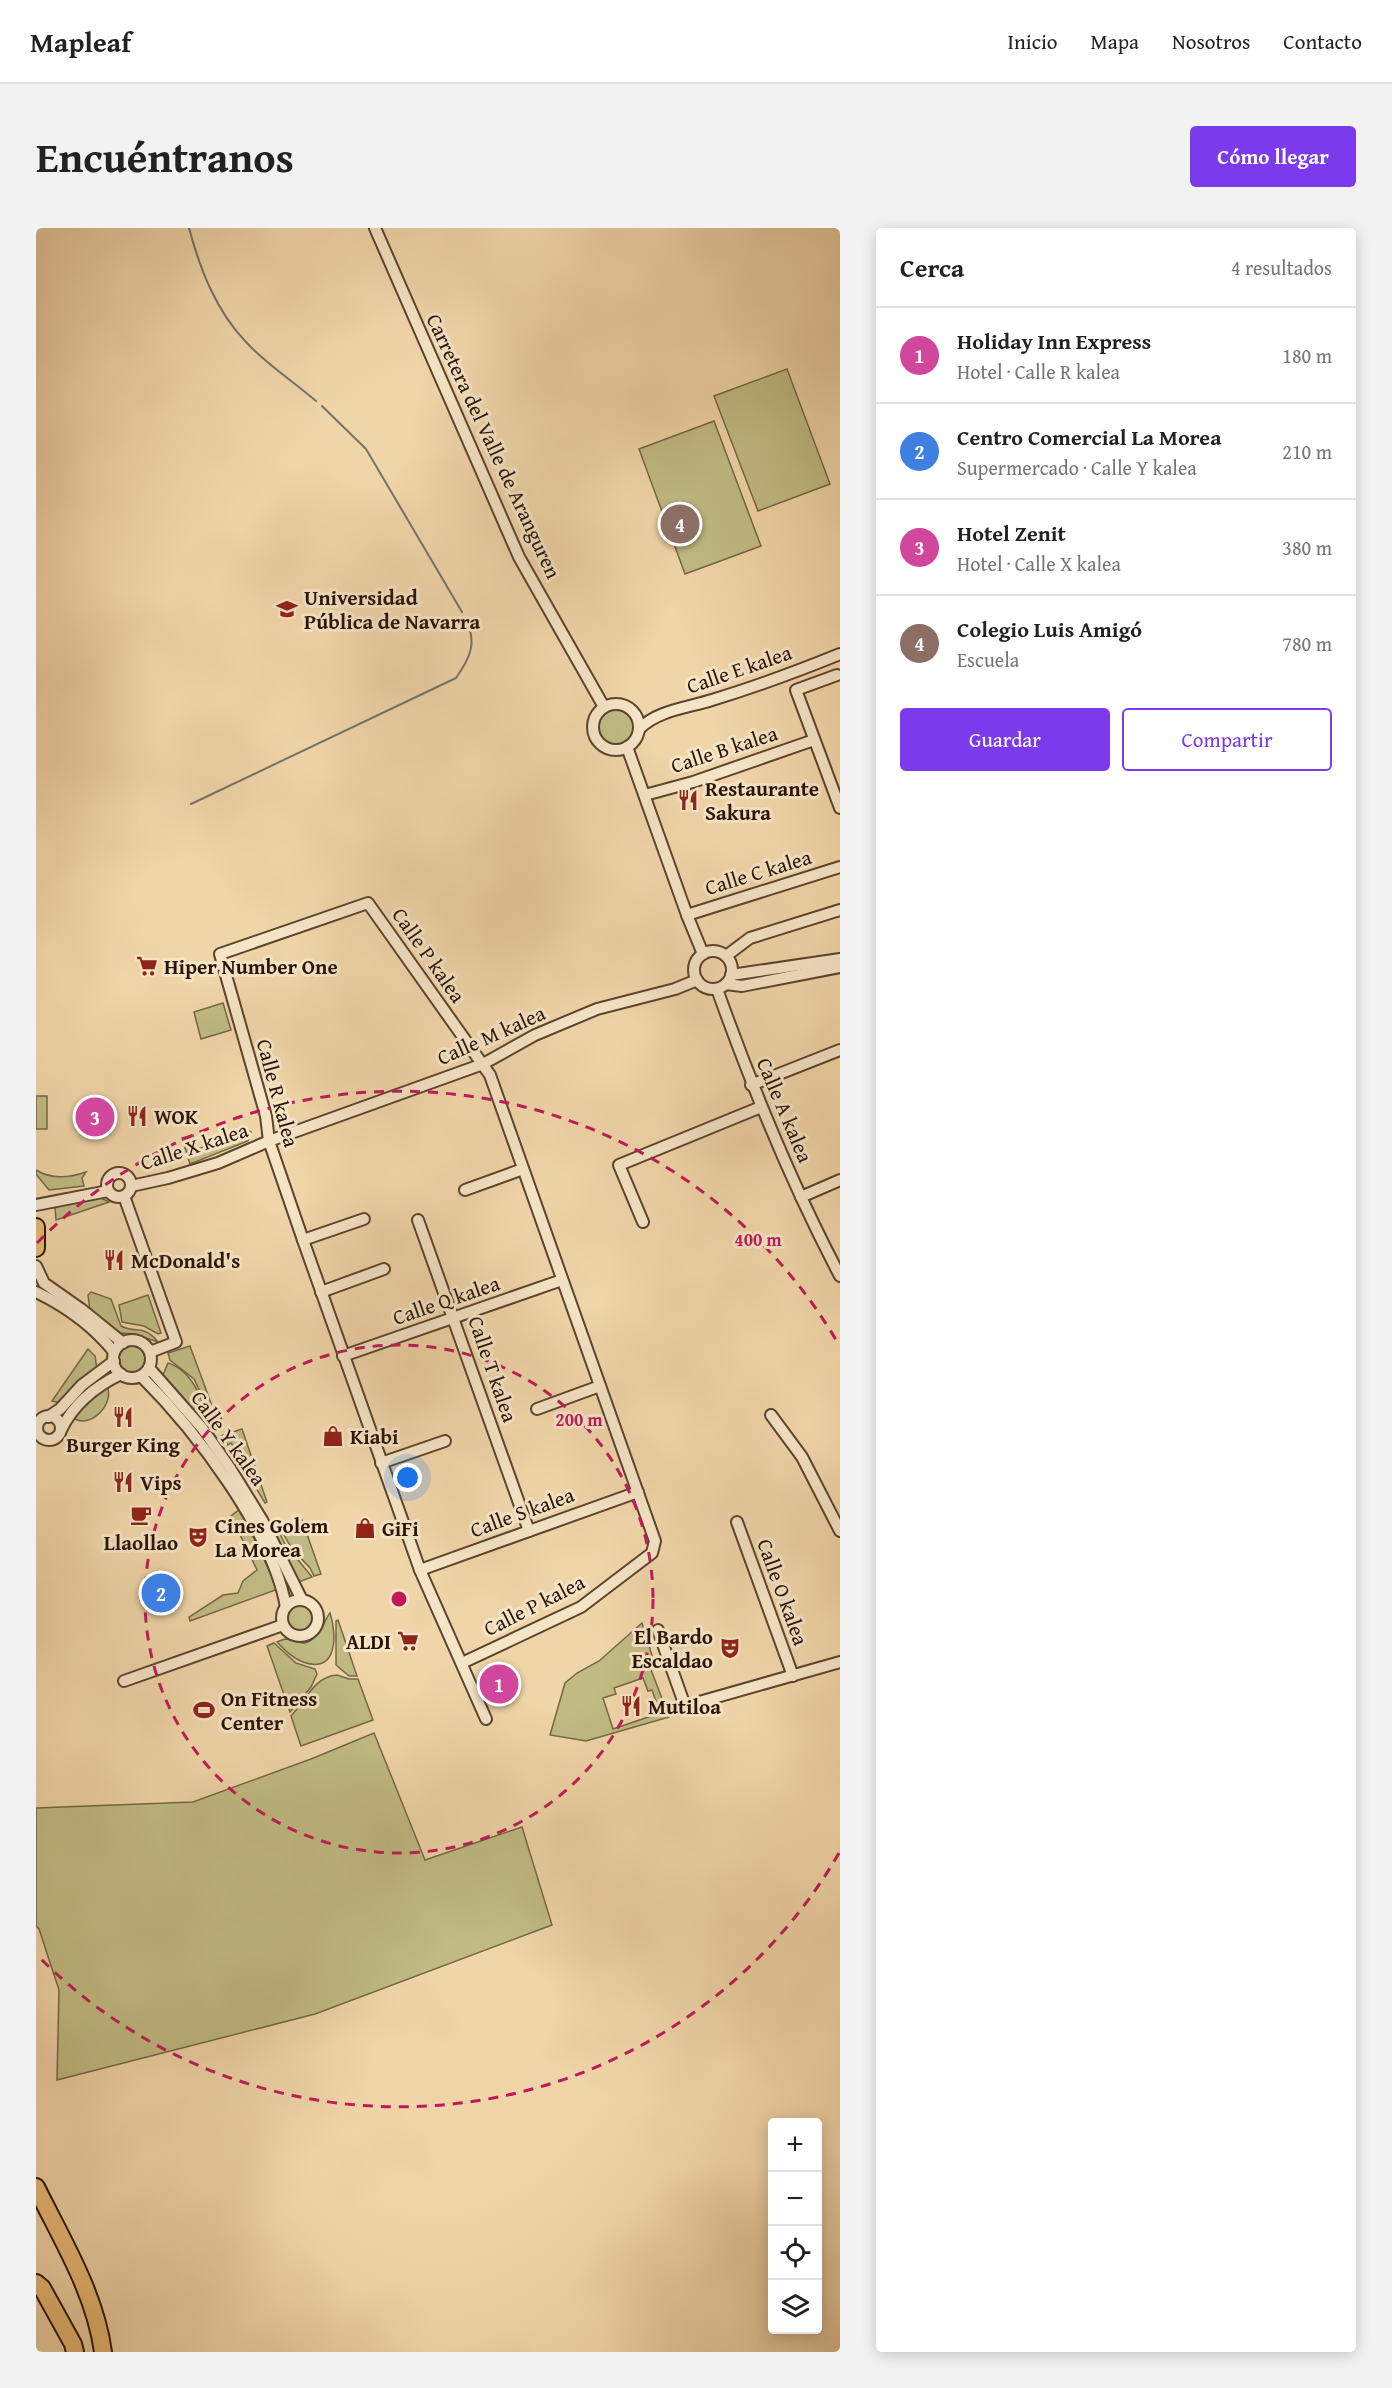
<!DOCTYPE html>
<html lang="es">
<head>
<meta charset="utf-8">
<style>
	:root { --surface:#fff; --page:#f2f2f2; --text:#222; --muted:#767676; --line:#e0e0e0; --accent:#7c3aed }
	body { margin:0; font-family:"Gentium Book Plus",serif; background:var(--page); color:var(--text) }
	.controls { position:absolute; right:18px; bottom:18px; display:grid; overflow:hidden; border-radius:6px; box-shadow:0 3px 15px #0003 }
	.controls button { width:54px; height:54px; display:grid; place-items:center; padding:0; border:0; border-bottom:2px solid var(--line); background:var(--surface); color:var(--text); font:30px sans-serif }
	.you { position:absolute; left:372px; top:1250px; width:21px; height:21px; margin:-15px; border:4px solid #fff; border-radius:50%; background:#1a73e8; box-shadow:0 0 0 9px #1a73e833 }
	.badge { display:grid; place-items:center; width:39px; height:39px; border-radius:50%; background:var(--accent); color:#fff; font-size:20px; font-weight:700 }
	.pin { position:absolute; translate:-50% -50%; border:3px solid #fff; box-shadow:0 2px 6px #0006 }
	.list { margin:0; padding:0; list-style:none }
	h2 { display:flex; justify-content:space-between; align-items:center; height:78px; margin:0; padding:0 24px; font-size:26px }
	h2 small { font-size:20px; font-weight:400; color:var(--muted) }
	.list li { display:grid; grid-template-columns:39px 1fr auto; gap:18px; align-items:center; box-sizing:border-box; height:96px; padding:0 24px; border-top:2px solid var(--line) }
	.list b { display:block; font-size:22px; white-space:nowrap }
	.list p { margin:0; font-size:20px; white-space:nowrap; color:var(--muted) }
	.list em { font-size:20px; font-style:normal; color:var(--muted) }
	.actions { display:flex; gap:12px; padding:18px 24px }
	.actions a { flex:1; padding:14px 0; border:2px solid var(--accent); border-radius:6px; text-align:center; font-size:21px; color:var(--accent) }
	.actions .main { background:var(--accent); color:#fff }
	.icon { flex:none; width:33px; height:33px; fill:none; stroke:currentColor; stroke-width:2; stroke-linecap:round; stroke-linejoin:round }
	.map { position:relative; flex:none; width:804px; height:2124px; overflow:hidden; border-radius:6px }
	header { display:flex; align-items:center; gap:36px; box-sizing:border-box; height:84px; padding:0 30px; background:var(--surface); border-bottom:2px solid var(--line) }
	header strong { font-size:28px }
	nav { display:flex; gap:33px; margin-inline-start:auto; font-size:21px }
	.intro { display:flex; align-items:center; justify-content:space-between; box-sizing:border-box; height:144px; padding:0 36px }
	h1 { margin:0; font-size:42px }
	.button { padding:15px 27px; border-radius:6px; background:var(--accent); color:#fff; font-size:21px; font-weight:700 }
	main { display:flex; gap:36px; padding:0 36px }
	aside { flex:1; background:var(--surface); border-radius:6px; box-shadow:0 3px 15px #0003 }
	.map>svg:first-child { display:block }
	.green { fill:#c0bb83; stroke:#746845; stroke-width:1.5; fill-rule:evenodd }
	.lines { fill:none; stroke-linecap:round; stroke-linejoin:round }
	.stream { stroke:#70756f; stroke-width:2 }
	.minor-casing { stroke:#5b442f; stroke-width:14 }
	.highway-casing { stroke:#291407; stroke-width:20 }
	.minor { stroke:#f5e4c6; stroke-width:10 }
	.highway { stroke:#e8ba74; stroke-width:16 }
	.ring { fill:none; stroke:#c2185b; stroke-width:3; stroke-dasharray:10 8 }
	.labels { text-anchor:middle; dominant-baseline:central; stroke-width:6; stroke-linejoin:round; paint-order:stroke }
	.street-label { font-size:21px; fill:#291407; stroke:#f5e4c6 }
	.poi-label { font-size:21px; font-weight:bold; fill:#291407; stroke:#f5e4c6; text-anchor:start }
	.centre { fill:#c2185b; stroke:#f5e4c6; stroke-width:3 }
	.ring-label { font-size:18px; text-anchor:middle; font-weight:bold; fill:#c2185b; stroke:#f5e4c6; stroke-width:6; stroke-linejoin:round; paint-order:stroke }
</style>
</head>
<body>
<header>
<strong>Mapleaf</strong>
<nav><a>Inicio</a><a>Mapa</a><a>Nosotros</a><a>Contacto</a></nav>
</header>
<div class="intro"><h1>Encuéntranos</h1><a class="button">Cómo llegar</a></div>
<main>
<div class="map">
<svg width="804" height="2124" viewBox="0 0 804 2124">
	<rect width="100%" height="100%" fill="#f0d5a8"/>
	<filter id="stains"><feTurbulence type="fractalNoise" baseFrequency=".00333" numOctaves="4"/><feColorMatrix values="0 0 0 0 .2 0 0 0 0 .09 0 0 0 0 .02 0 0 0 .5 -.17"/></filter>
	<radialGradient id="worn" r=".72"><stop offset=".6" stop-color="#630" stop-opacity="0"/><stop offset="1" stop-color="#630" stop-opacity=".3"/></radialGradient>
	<g class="green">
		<polygon points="751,141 794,256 722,283 678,168"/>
		<polygon points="678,193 725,318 649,346 603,221"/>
		<circle cx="581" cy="499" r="18"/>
		<polygon points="187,775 195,802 165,811 158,784"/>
		<rect x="0" y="868" width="11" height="33"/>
		<polygon points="210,902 215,904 212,913 154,936 146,910 157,907 161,921 195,911 194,907"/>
		<path d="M0 942C16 952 33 950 50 944L46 950 48 958 13 962 0 946Z"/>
		<polygon points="65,970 73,974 20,992 19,980 25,977"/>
		<path d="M55 1064 75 1071 85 1098C100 1106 108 1096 122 1114L98 1106 85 1105 54 1083 52 1067Z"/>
		<polygon points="112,1067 125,1105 122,1106 108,1098 86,1094 83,1077"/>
		<polygon points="154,1118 179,1186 176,1187 174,1185 158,1151 134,1132 132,1125"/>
		<circle cx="96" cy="1131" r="13"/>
		<polygon points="52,1121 59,1128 61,1142 24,1175 16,1173"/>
		<path d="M132 1135C156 1142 166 1171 173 1192H166L126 1149Z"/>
		<path d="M71 1158C79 1175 56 1200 39 1191L37 1188Z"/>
		<polygon points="206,1201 231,1274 229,1275 217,1255 221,1252 195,1215 192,1217 185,1208"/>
		<polygon points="204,1281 242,1361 154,1393 153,1389 187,1367 202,1365 207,1353 221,1342 195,1288"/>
		<polygon points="237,1292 249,1316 276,1349 260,1355 234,1297"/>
		<polygon points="266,1292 285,1346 278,1348 274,1340 256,1321 245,1302 245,1298"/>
		<circle cx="264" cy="1390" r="13"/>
		<path d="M294 1385C301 1406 302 1447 267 1434 256 1430 249 1422 241 1414 244 1413 247 1411 250 1411 264 1412 267 1422 282 1406 288 1400 288 1392 294 1385Z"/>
		<polygon points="302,1392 321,1448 313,1448 300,1437 300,1393"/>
		<path d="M606 1395 619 1437 614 1439 633 1489 550 1513 514 1507 529 1455 541 1445 563 1433ZM607 1450 612 1463 616 1462 624 1485 577 1501 567 1470 580 1466 578 1460Z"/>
		<polygon points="238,1415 260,1435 279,1441 281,1446 275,1459 254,1484 231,1418"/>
		<path d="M301 1447 313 1451H322L337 1492 265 1518 255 1488C269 1473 279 1448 301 1447Z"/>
		<polygon points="338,1505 389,1632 486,1599 516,1697 279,1786 21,1852 23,1762 3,1701 0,1698 0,1580 157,1574 275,1531"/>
	</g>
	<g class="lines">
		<g class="stream">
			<path d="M153 0C164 41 180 83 210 114 230 136 257 153 280 173"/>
			<polyline points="286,178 330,221 426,384"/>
			<path d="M155 576 420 450C434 430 442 414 429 391"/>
		</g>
		<defs>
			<g id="minor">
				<polyline points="339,0 483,329 568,479"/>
				<polyline points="801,447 760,462 804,580"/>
				<circle cx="580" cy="499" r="23"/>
				<path d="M603 501C622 482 651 480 676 472 719 459 762 443 804 426"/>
				<polyline points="591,519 651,687 667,726"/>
				<polyline points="609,567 657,554 778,512"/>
				<polyline points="651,687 804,639"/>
				<circle cx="677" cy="742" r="19"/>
				<polyline points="690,728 714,710 804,682"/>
				<polyline points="695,747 804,731"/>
				<polyline points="690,756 706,758 804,739"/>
				<path d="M681 761C716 859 755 955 804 1048"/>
				<polyline points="715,857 804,822"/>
				<circle cx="83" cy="957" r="12"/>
				<polyline points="95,958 132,950 182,935 233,913 447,836 499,807 561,781 639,761 661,752"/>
				<polyline points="429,962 487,941"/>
				<polyline points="88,968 140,1114 114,1124"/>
				<polyline points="765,969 804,952"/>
				<polyline points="0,977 72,963"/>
				<polyline points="382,992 493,1303"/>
				<polyline points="607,994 583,937 725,879"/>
				<polyline points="267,1012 328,991"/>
				<polyline points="0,1038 8,1055 45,1081 87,1115"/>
				<path d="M0 1064C29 1078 58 1099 78 1124"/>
				<polyline points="285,1064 348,1041"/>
				<circle cx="96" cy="1131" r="19"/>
				<polyline points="307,1128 526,1052"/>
				<polyline points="113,1140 166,1200 194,1240 226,1292 266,1372"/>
				<path d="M105 1148C160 1203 236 1302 250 1379"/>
				<polyline points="501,1181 564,1158"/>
				<polyline points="735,1187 766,1229 804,1303"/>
				<circle cx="13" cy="1200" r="12"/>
				<polyline points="12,1189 24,1181 46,1157 78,1133"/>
				<path d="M25 1202C37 1177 60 1158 85 1146"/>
				<polyline points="345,1235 409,1213"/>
				<polyline points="701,1294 757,1448"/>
				<polyline points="384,1342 602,1264"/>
				<circle cx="264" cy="1390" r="18"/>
				<polyline points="622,1402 649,1478 804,1434"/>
				<polyline points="426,1435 545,1379 616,1325 619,1313 454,847 332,675 184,726 230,888 233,913 267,1012 384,1342 450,1491"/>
				<polyline points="88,1453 247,1397"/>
			</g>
			<g id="highway">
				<polyline points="0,999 0,1020"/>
				<path d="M0 1959C26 2012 59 2065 67 2124"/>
				<polyline points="0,2055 6,2060 37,2116 39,2124"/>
			</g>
		</defs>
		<use href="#minor" class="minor-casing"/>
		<use href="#highway" class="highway-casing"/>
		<use href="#minor" class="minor"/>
		<use href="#highway" class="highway"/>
	</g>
	<g class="ring">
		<circle cx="363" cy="1371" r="254"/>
		<path d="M803 1625A508 508 0 0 1 1 1727M1 1015A508 508 0 0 1 803 1117"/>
	</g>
	<defs>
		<symbol id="university-bare" viewBox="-9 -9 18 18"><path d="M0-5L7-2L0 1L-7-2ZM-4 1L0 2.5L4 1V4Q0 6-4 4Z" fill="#8f2418" stroke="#f5e4c6" stroke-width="2.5" paint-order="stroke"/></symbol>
		<symbol id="restaurant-bare" viewBox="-9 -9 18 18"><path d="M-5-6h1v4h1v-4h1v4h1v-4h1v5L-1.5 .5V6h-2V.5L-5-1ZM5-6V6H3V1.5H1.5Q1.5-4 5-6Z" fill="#8f2418" stroke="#f5e4c6" stroke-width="2.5" paint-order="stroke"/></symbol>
		<symbol id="supermarket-bare" viewBox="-9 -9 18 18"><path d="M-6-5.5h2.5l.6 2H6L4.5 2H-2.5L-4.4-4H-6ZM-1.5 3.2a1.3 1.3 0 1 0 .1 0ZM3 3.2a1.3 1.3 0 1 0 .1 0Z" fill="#8f2418" stroke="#f5e4c6" stroke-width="2.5" paint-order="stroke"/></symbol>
		<symbol id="shop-bare" viewBox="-9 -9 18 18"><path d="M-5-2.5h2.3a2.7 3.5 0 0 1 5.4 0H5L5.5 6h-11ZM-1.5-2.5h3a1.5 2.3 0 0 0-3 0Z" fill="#8f2418" stroke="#f5e4c6" stroke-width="2.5" paint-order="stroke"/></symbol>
		<symbol id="cafe-bare" viewBox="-9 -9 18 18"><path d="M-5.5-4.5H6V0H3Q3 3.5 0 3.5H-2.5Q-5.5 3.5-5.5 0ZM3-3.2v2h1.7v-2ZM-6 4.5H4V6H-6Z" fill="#8f2418" stroke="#f5e4c6" stroke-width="2.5" paint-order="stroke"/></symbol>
		<symbol id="theatre-bare" viewBox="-9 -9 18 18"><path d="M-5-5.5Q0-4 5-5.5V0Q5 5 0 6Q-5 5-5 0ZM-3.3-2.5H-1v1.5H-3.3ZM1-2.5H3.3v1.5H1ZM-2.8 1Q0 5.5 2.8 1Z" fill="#8f2418" stroke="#f5e4c6" stroke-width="2.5" paint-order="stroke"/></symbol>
		<symbol id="stadium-bare" viewBox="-9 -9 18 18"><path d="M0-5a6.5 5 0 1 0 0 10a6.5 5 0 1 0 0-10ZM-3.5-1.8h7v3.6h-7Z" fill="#8f2418" stroke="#f5e4c6" stroke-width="2.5" paint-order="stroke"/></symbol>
	</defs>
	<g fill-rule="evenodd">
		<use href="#university-bare" x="236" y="366" width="30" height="30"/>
		<use href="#restaurant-bare" x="637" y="557" width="30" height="30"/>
		<use href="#supermarket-bare" x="96" y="723" width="30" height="30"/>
		<use href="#restaurant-bare" x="86" y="873" width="30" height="30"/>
		<use href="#restaurant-bare" x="63" y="1017" width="30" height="30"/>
		<use href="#restaurant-bare" x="72" y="1174" width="30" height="30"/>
		<use href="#shop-bare" x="282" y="1193" width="30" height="30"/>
		<use href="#restaurant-bare" x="72" y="1239" width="30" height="30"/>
		<use href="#cafe-bare" x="90" y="1272" width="30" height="30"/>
		<use href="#shop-bare" x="314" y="1285" width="30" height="30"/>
		<use href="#theatre-bare" x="147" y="1294" width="30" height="30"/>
		<use href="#supermarket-bare" x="357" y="1398" width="30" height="30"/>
		<use href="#theatre-bare" x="679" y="1405" width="30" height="30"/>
		<use href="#restaurant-bare" x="580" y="1463" width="30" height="30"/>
		<use href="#stadium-bare" x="153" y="1467" width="30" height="30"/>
	</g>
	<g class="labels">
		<g class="street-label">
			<text transform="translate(458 218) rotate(65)">Carretera del Valle de Aranguren</text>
			<text transform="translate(703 441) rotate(-19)">Calle E kalea</text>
			<text transform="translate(688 521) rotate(-18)">Calle B kalea</text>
			<text transform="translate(722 644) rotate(-17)">Calle C kalea</text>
			<text transform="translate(393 727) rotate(55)">Calle P kalea</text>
			<text transform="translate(455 807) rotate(-24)">Calle M kalea</text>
			<text transform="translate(242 865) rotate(75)">Calle R kalea</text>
			<text transform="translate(749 882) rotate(67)">Calle A kalea</text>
			<text transform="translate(158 918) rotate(-18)">Calle X kalea</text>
			<text transform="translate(410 1072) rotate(-19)">Calle Q kalea</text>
			<text transform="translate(457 1141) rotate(71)">Calle T kalea</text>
			<text transform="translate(193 1210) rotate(54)">Calle Y kalea</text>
			<text transform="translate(486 1284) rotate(-20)">Calle S kalea</text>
			<text transform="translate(747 1364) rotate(70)">Calle O kalea</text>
			<text transform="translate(498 1377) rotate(-27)">Calle P kalea</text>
		</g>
		<g class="poi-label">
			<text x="268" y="369">Universidad<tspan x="268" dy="24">Pública de Navarra</tspan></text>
			<text x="669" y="560">Restaurante<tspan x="669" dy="24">Sakura</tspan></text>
			<text x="128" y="738">Hiper Number One</text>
			<text x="118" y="888">WOK</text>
			<text x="95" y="1032">McDonald's</text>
			<text x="314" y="1208">Kiabi</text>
			<text x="87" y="1216" text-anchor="middle">Burger King</text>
			<text x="104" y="1254">Vips</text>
			<text x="179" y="1297">Cines Golem<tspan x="179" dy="24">La Morea</tspan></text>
			<text x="346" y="1300">GiFi</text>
			<text x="105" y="1314" text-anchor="middle">Llaollao</text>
			<text x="677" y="1408" text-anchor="end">El Bardo<tspan x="677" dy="24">Escaldao</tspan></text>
			<text x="355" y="1413" text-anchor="end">ALDI</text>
			<text x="185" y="1470">On Fitness<tspan x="185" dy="24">Center</tspan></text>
			<text x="612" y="1478">Mutiloa</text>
		</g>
	</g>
	<circle cx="363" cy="1371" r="9" class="centre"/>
	<g class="ring-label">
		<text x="722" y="1018">400 m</text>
		<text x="543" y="1198">200 m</text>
	</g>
	<rect width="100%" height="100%" filter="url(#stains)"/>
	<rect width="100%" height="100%" fill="url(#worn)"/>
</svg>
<div class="controls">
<button>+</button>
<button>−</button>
<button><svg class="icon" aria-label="locate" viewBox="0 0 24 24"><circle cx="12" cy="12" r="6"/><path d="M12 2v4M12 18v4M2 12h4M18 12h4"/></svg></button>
<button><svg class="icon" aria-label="layers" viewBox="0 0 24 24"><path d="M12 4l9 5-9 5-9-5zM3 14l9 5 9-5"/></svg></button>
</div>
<div class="you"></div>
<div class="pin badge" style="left:463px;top:1456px;background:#d1479c">1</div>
<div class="pin badge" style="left:125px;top:1365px;background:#3f7fe0">2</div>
<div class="pin badge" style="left:59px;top:889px;background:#d1479c">3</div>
<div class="pin badge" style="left:644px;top:296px;background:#8d6e63">4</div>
</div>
<aside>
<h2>Cerca<small>4 resultados</small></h2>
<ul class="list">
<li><span class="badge" style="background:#d1479c">1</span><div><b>Holiday Inn Express</b><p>Hotel · Calle R kalea</p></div><em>180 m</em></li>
<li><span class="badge" style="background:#3f7fe0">2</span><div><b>Centro Comercial La Morea</b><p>Supermercado · Calle Y kalea</p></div><em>210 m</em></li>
<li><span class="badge" style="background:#d1479c">3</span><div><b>Hotel Zenit</b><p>Hotel · Calle X kalea</p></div><em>380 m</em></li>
<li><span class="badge" style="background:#8d6e63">4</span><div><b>Colegio Luis Amigó</b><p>Escuela</p></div><em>780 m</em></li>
</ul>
<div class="actions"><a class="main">Guardar</a><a>Compartir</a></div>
</aside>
</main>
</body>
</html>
